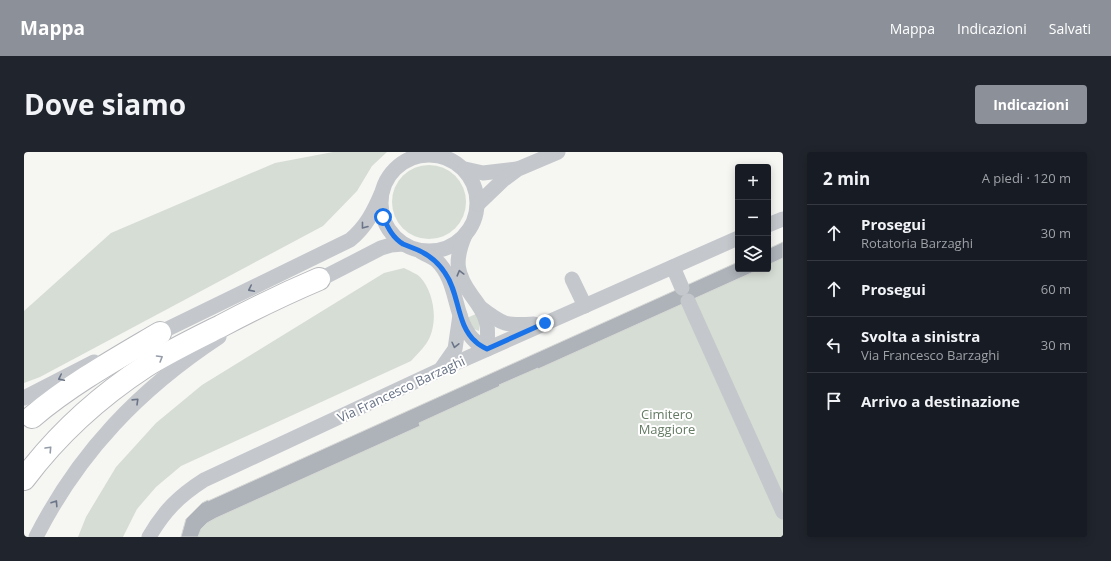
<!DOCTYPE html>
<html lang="it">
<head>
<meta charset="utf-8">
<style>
	:root { --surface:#171b24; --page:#20242c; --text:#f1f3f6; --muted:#9ea1a6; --line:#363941; --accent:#8c9099 }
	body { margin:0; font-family:"Open Sans",sans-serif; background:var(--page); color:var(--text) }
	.controls { position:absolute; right:12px; top:12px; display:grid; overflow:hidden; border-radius:4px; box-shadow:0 2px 10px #0003 }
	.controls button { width:36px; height:36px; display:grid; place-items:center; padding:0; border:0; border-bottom:1px solid var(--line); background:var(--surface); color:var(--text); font:20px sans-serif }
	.stop { position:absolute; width:12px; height:12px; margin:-9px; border:3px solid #1a73e8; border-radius:50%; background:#fff }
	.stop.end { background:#1a73e8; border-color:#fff; box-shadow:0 1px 4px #0008 }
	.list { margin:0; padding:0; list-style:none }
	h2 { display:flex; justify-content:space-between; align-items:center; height:52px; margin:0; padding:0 16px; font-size:17px }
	h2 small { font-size:13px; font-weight:400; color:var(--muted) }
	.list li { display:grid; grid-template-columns:26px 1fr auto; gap:12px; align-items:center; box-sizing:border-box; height:56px; padding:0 16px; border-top:1px solid var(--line) }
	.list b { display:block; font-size:15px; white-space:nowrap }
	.list p { margin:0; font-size:13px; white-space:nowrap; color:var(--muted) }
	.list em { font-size:13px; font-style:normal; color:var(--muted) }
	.icon { flex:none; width:22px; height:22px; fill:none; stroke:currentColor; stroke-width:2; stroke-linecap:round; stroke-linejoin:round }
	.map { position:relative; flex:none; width:759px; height:385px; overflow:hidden; border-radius:4px }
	header { display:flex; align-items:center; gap:24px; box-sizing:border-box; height:56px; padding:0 20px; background:var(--accent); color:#fff }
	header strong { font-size:19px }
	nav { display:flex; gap:22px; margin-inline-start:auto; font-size:14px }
	.intro { display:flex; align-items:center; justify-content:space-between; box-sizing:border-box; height:96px; padding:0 24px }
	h1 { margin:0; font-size:28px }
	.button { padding:10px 18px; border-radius:4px; background:var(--accent); color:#fff; font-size:14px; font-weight:700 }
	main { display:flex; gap:24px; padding:0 24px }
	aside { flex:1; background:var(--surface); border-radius:4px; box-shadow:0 2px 10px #0003 }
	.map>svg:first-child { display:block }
	.green { fill:#d6ddd4 }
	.building { fill:#adb3b9; stroke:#d7d8d5 }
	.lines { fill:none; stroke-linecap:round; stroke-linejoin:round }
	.highway-casing { stroke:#b7b9bd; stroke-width:24 }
	.minor { stroke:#c4c7cb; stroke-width:15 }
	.highway { stroke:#fff; stroke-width:22 }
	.oneway { stroke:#6b7588 }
	.oneway2 { stroke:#949ca9 }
	.route { stroke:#1a73e8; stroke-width:5 }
	.labels { text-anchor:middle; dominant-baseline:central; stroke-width:4; stroke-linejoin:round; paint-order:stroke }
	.street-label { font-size:13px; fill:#667184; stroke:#fff }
	.park-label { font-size:13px; fill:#657b64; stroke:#fff }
</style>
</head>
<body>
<header>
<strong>Mappa</strong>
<nav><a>Mappa</a><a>Indicazioni</a><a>Salvati</a></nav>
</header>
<div class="intro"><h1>Dove siamo</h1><a class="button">Indicazioni</a></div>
<main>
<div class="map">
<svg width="759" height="385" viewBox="0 0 759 385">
	<rect width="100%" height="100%" fill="#f6f6f3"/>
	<g class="green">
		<polygon points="309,0 363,0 348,14 333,39 299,74 16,225 0,231 0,159 87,81 251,11"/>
		<circle cx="405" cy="50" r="37"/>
		<polygon points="759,90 759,385 157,385 162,367 178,351 184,348 185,349 714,110 714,117 744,117 744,97"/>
		<path d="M380 116C385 119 392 121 396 125 411 141 415 174 402 192 398 198 392 203 387 209L157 314 132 335 113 357 99 385H54L62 365 92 315 132 271 178 233 360 121Z"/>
		<polygon points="454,161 456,167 455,179 450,177 443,166"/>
	</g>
	<g class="building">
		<polygon points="759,90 759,106 744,113 744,97"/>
		<polygon points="714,110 714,117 736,117 514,217 514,216 475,233 476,234 395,271 396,274 192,366 183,371 177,377 174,385 157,385 162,367 178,351 184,348 184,349"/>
	</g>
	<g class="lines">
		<defs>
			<g id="highway">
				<path d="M8 265C47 232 92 207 136 181"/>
				<path d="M0 327C33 283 76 244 122 214 146 199 171 187 197 174 229 157 262 141 295 127"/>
			</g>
		</defs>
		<use href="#highway" class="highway-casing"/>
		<g class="minor">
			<circle cx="405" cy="51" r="48"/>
			<polyline points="441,17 459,21 493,17"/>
			<polyline points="454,52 479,28 494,17 534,0"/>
			<polyline points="744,73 759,67"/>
			<path d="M441 83C430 109 432 122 448 144 454 152 460 160 462 169 465 177 463 189 463 197"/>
			<path d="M396 99C401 102 407 105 412 108 436 130 428 169 452 190 455 193 459 195 463 197"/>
			<polyline points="649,115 658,136"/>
			<polyline points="548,127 561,154"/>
			<polyline points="287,132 357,96 367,93 379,92"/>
			<polyline points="664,149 759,360"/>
			<path d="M457 156C479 173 482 174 510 172"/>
			<path d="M127 185 326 88C342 75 350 59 358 40"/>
			<polyline points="417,217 431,197 436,163"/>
			<polyline points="0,246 70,210"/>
			<path d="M12 385C55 300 116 237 195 185"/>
			<path d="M125 385C140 359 155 344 180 328L416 218 714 86"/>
		</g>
		<use href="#highway" class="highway"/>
	</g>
	<defs><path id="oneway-chevron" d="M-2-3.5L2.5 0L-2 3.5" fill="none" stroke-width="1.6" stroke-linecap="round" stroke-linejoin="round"/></defs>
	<g class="oneway">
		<use href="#oneway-chevron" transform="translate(340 74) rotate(128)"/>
		<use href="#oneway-chevron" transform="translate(436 121) rotate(-105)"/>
		<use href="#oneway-chevron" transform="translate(227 137) rotate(154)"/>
		<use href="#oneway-chevron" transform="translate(431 193) rotate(103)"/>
		<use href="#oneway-chevron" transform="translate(37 226) rotate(154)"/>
		<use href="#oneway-chevron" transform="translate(112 249) rotate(-44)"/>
		<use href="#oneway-chevron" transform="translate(31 351) rotate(-57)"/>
	</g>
	<g class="oneway2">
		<use href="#oneway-chevron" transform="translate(136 206) rotate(-31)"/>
		<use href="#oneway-chevron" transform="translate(25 297) rotate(-47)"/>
	</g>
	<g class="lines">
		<path class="route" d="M359 65C364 76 369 86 379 92 384 94 389 96 394 98 405 103 414 110 421 121 436 142 432 173 452 190 455 193 459 195 463 197L521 171"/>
	</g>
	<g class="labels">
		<g class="street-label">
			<text transform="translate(377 237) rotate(-25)">Via Francesco Barzaghi</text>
		</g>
		<g class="park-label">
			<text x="643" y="262">Cimitero<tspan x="643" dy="15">Maggiore</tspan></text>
		</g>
	</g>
</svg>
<div class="controls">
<button>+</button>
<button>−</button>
<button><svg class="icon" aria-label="layers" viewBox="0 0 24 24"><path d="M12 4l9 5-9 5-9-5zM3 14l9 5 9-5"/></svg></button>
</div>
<div class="stop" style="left:359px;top:65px"></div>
<div class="stop end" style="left:521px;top:171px"></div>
</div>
<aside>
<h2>2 min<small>A piedi · 120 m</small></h2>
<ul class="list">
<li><svg class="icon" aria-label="ahead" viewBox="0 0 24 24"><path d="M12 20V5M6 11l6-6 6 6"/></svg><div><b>Prosegui</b><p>Rotatoria Barzaghi</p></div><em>30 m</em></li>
<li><svg class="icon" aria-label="ahead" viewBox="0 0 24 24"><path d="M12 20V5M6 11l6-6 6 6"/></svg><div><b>Prosegui</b></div><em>60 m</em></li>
<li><svg class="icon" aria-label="left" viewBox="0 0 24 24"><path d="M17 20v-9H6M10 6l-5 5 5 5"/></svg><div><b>Svolta a sinistra</b><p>Via Francesco Barzaghi</p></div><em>30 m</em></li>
<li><svg class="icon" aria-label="arrive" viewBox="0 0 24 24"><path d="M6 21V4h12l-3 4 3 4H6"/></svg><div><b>Arrivo a destinazione</b></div></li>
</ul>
</aside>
</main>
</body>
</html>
